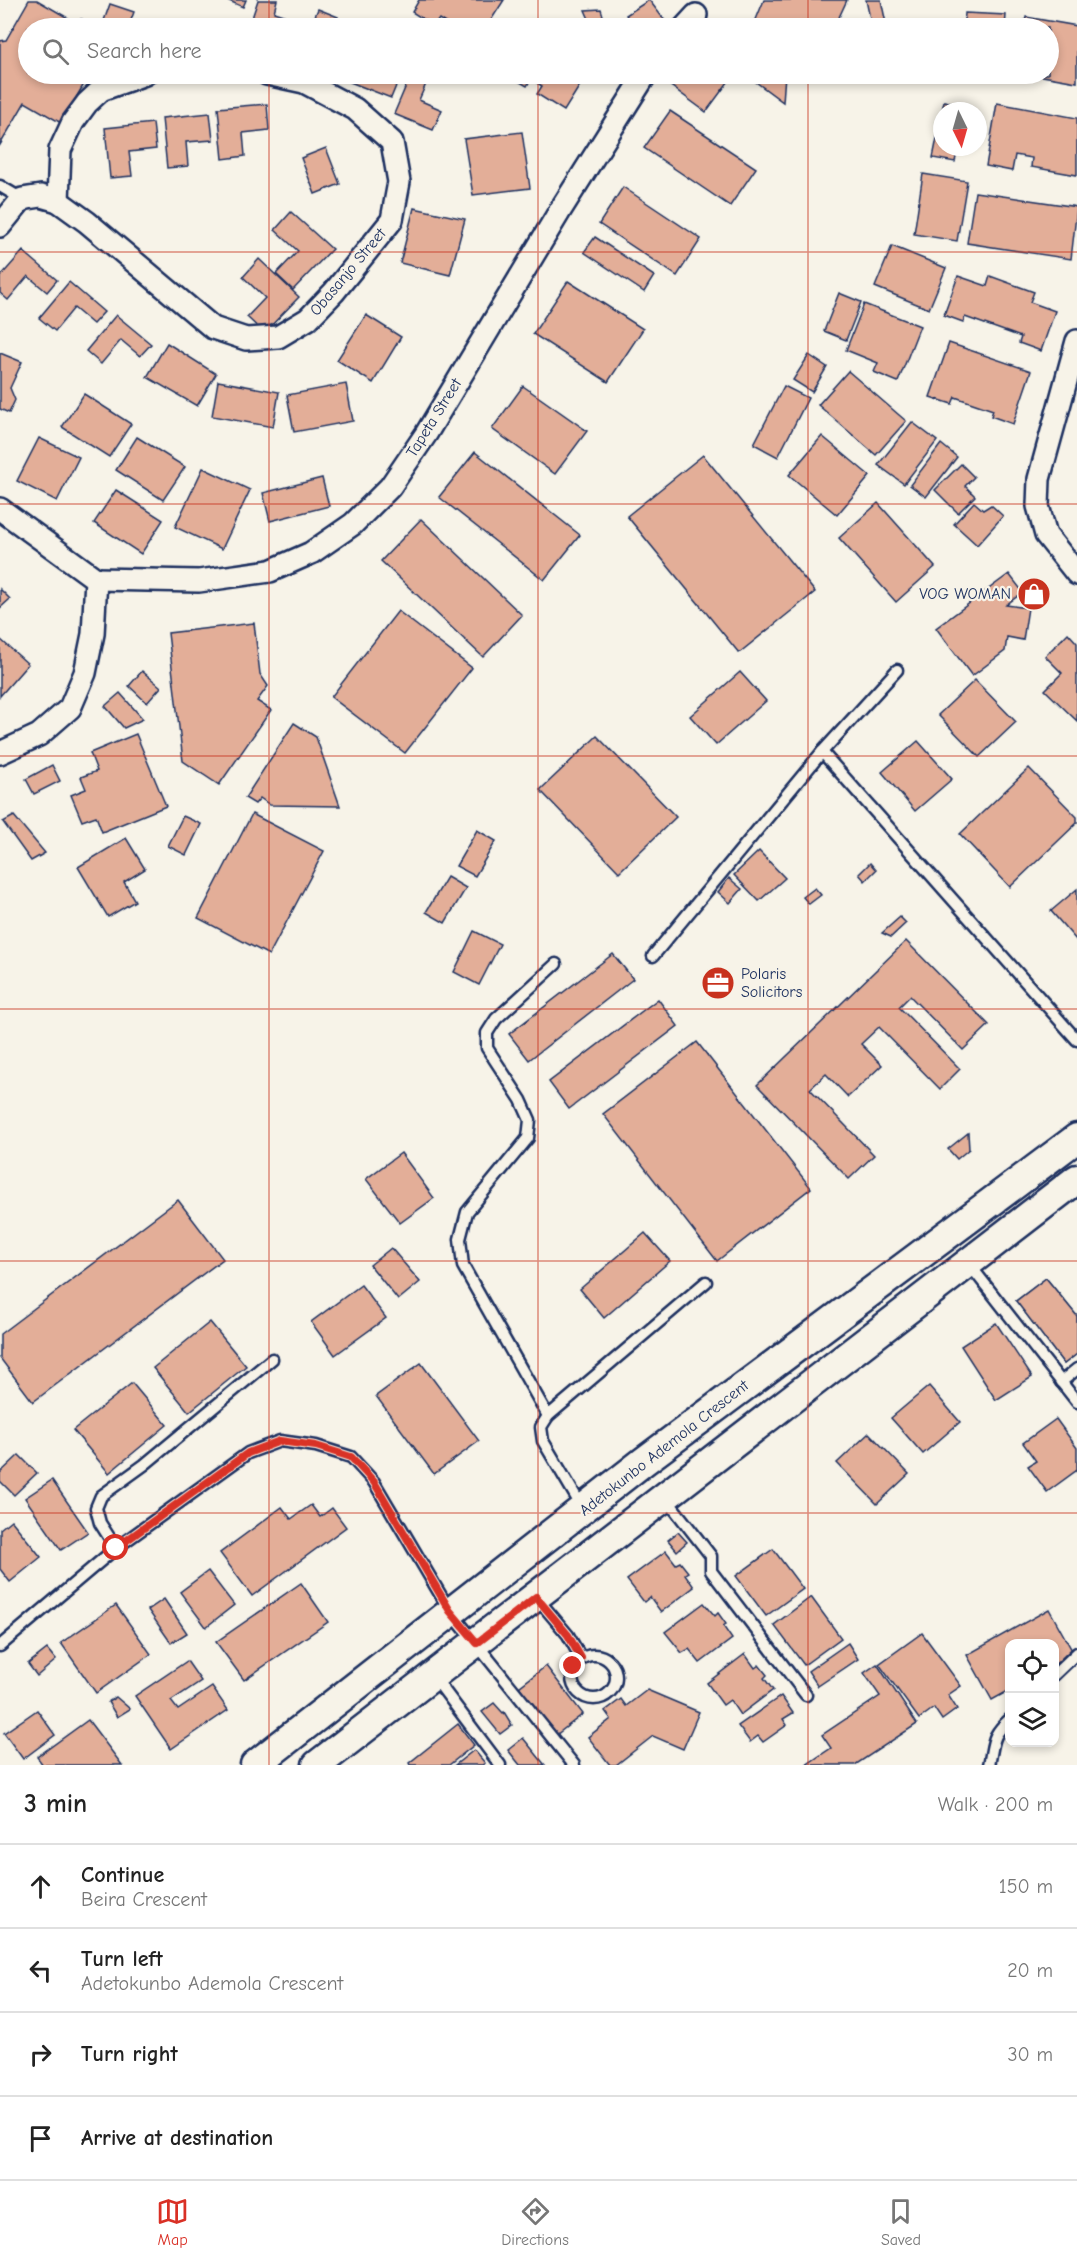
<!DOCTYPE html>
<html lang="en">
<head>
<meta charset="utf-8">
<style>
	:root { --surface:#fff; --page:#f6f6f6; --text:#222; --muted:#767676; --line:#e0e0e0; --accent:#d93025 }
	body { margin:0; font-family:"Comic Neue",sans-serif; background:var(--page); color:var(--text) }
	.controls { position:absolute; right:18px; bottom:18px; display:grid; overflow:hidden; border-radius:12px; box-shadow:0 3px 9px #0003 }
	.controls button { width:54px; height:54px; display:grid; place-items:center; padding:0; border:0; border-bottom:2px solid var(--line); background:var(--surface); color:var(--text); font:30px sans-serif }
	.compass { position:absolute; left:933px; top:102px; width:54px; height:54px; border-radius:50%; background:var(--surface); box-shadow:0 3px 9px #0003; rotate:175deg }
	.stop { position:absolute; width:18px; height:18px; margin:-14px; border:4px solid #d93025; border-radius:50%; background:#fff }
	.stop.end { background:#d93025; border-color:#fff; box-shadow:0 2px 6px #0008 }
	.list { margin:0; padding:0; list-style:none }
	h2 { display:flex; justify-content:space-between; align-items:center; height:78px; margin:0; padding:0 24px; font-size:26px }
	h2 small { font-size:20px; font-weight:400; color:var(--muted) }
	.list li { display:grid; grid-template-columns:39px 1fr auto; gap:18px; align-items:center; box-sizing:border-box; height:84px; padding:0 24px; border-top:2px solid var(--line) }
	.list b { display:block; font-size:22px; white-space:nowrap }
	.list p { margin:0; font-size:20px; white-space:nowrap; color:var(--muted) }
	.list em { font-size:20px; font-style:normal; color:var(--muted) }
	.icon { flex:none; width:33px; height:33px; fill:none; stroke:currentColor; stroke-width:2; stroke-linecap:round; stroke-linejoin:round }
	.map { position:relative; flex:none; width:1077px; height:1765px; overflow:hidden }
	.search { position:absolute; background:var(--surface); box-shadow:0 3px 9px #0003; left:18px; right:18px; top:18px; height:66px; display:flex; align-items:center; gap:15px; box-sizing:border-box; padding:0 21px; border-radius:33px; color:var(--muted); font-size:22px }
	.sheet { height:414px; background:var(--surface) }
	nav { display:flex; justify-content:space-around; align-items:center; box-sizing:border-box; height:84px; border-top:2px solid var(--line); background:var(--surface); font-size:16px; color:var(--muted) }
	nav a { display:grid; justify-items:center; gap:3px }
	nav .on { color:var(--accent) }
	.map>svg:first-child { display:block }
	.building { fill:#e3ae98; stroke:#1b2f5e; stroke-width:1.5 }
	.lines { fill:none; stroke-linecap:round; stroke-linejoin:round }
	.service-casing { stroke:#1b2f5e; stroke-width:15 }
	.minor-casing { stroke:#1b2f5e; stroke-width:26 }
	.secondary-casing { stroke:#1b2f5e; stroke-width:33 }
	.service { stroke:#f7f3e8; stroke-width:10 }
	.minor { stroke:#f7f3e8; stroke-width:21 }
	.secondary { stroke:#f7f3e8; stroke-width:28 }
	.route { stroke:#d93025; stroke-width:8 }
	.grid { fill:none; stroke:#c8321e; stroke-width:1.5; stroke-opacity:0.55 }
	.labels { text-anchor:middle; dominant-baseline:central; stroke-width:4.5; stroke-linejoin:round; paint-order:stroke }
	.street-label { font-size:16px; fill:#1b2f5e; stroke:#f7f3e8 }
	.poi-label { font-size:16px; fill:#1b2f5e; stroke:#f7f3e8; text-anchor:end }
</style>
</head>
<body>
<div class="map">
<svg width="1077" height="1765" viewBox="0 0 1077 1765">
	<rect width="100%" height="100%" fill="#f7f3e8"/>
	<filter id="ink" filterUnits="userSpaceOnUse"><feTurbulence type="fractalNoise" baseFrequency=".0167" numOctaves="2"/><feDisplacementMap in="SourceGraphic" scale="12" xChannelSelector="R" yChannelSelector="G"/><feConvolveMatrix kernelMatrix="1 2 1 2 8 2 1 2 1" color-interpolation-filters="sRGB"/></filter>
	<g filter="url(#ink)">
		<g class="building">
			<polygon points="29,0 37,0 68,18 61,28 28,28 28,74 90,74 61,123 25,102 0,145 0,41 6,40"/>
			<polygon points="227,0 246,0 243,7"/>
			<polygon points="258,0 277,0 274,12 298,20 295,28 273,28 251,21"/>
			<polygon points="419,0 504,0 486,28 448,28 450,26 439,19 434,26 412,12"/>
			<polygon points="649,0 666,22 656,28 635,28 626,15"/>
			<polygon points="764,0 847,0 834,28 770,28 755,22"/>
			<polygon points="866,0 881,0 887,28 872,28"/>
			<polygon points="110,4 134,12 128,28 78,28 81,19 102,26"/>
			<polygon points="318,9 338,17 333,28 310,28"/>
			<polygon points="601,9 606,26 593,28 585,10"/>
			<polygon points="965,13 1006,15 1005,28 964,28"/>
			<polygon points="1026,17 1077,26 1077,82 1031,74 1048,74 1048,28 1024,28"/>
			<polygon points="537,21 549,28 532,28"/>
			<polygon points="353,74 378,74 398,81 391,98 350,82"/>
			<polygon points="411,74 420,74 429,77 419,100 442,110 433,130 394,114"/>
			<polygon points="506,74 587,74 564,111 537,94 542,86 531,79 527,86"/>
			<polygon points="669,74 692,74 703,81 708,74 734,74 706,112 664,81"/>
			<polygon points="745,74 785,74 783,102"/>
			<polygon points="944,101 969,106 968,111 942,111"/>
			<polygon points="997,103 1077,118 1077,175 1031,167 1032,158 1015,155 1012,171 986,166"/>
			<polygon points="267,104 269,130 243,133 245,156 223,159 218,108"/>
			<polygon points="670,111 756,168 730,206 644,148"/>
			<polygon points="210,113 213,140 186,142 188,166 167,168 162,118"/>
			<polygon points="942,113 942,147 958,147 955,162 933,158"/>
			<polygon points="153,123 156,149 129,152 132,176 110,178 105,128"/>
			<polygon points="522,132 530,188 473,195 464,139"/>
			<polygon points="326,148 340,184 315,194 301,158"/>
			<polygon points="923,174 967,181 957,241 914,234"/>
			<polygon points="623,187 701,239 677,276 599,224"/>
			<polygon points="975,192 1077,207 1071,259 967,243"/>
			<polygon points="414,208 465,219 450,275 400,263"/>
			<polygon points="291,212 332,249 293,290 276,274 298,251 275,230"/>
			<polygon points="595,237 654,276 644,292 584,252"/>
			<polygon points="892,246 946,268 929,309 875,287"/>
			<polygon points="23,251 57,280 47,292 28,276 8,300 0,293 0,277"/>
			<polygon points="259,259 299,297 264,333 247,317 265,298 243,277"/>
			<polygon points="958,276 987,286 990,276 1034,292 1030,302 1055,311 1041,351 1019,343 1021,337 965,317 963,322 944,315"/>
			<polygon points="568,281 643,329 608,382 533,334"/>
			<polygon points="69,282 104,312 93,324 74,308 55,331 39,318"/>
			<polygon points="839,293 861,302 846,340 824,331"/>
			<polygon points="864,304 920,326 898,382 874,372 878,363 846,350"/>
			<polygon points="116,315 151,344 140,356 121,340 101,364 86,351"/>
			<polygon points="366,315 401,337 373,383 337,360"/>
			<polygon points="167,343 216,374 197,406 147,377"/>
			<polygon points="949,343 1031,371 1013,424 991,416 993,410 955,397 952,404 930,397"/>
			<polygon points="0,353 22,362 10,388 15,400 9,413 0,409"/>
			<polygon points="809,355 827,367 812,392 793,380"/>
			<polygon points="848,371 906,421 876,455 818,405"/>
			<polygon points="218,381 279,392 273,427 212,416"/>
			<polygon points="346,384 353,421 294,432 287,395"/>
			<polygon points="523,386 587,431 555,474 492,429"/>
			<polygon points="784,386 808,398 778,457 754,444"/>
			<polygon points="84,394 131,424 109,457 62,427"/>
			<polygon points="912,422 937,441 904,484 878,465"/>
			<polygon points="822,436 870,476 837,515 789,475"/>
			<polygon points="137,437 185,467 163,500 116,470"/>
			<polygon points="39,438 79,457 57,501 17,481"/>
			<polygon points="941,444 957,457 926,497 910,485"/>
			<polygon points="475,452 580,535 544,580 439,497"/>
			<polygon points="703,455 815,592 739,653 627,516"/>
			<polygon points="961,464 974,477 965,486 975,496 958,513 935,490"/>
			<polygon points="203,468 250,490 222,549 175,527"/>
			<polygon points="322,478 329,506 270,521 263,493"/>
			<polygon points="116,490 163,520 141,554 94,523"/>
			<polygon points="974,502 983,510 991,505 1003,516 977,545 954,524"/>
			<polygon points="878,503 935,567 896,602 839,538"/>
			<polygon points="421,519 522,615 483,657 381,561"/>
			<polygon points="1009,574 1023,592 1006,605 1028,608 1023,640 1007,637 1005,651 972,676 936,628"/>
			<polygon points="0,589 10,599 0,608"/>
			<polygon points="398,611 472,668 405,753 331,697"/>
			<polygon points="254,623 260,674 268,686 257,701 271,710 219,785 183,761 168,633"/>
			<polygon points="1068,633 1077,643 1077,721 1045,690 1062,673 1045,656"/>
			<polygon points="0,639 28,664 0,696"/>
			<polygon points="142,671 161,687 147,703 129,686"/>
			<polygon points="740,672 766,701 716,745 690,716"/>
			<polygon points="975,680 1016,722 979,757 938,715"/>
			<polygon points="120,693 143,719 124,728 105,706"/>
			<polygon points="294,723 316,737 340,806 270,805 260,798 255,804 245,798"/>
			<polygon points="136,734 166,806 102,832 96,816 82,821 71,795 86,789 81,777 97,771 90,753"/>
			<polygon points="597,736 676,817 619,872 540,790"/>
			<polygon points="918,741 952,779 915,811 882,772"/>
			<polygon points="52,765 60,781 34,794 26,779"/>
			<polygon points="1029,768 1077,817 1077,823 1010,887 960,834"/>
			<polygon points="252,814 324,851 269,955 198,918"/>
			<polygon points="14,816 45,853 31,861 3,822"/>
			<polygon points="183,816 201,824 186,855 168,846"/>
			<polygon points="477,830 496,841 475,876 456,866"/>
			<polygon points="126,838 145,869 124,882 135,901 108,917 78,867"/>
			<polygon points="759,851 785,878 759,901 734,875"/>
			<polygon points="870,863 876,870 865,881 859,874"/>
			<polygon points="447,877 466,888 445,923 426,912"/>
			<polygon points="729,878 742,889 730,903 718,892"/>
			<polygon points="815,888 821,895 809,904 803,897"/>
			<polygon points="1077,889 1077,941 1051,911"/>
			<polygon points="900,917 906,923 891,937 882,933"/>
			<polygon points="474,931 500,944 479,985 454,972"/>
			<polygon points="906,941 989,1025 963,1050 910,996 899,1007 960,1069 940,1089 879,1027 861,1044 882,1065 848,1097 826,1074 810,1089 874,1155 849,1179 757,1085"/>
			<polygon points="613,954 633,979 529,1060 509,1034"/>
			<polygon points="658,999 678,1026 569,1109 549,1082"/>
			<polygon points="697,1042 811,1188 717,1261 603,1114"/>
			<polygon points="968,1133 969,1149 957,1159 948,1149"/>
			<polygon points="401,1153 434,1198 400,1223 366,1179"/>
			<polygon points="178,1200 223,1259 33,1402 0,1358 0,1334"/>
			<polygon points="645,1233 670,1261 604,1318 580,1289"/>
			<polygon points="391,1248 420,1282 398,1300 370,1265"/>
			<polygon points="1046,1278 1077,1316 1077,1354 1064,1364 1016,1301"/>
			<polygon points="1046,1278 1077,1316 1077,1354 1064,1364 1016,1301"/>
			<polygon points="361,1285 386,1318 335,1355 311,1322"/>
			<polygon points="210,1322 246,1366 189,1412 153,1368"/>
			<polygon points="996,1323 1032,1377 996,1400 961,1346"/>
			<polygon points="421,1363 479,1441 434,1474 376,1396"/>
			<polygon points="132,1383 167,1425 109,1473 73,1430"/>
			<polygon points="929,1386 960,1422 923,1454 891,1418"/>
			<polygon points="1056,1419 1077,1448 1077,1470 1047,1492 1028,1466 1036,1461 1023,1443"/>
			<polygon points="869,1433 909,1474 877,1504 837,1463"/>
			<polygon points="19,1455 37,1473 14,1495 0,1481 0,1473"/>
			<polygon points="52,1480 88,1532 61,1550 25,1498"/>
			<polygon points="311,1505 320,1517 332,1508 346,1527 252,1596 220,1553 282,1507 291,1519"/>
			<polygon points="11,1520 41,1557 10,1582 0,1569 0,1529"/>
			<polygon points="678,1532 687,1542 677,1551 668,1540"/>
			<polygon points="773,1549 803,1589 766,1616 736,1576"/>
			<polygon points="666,1551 676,1564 680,1562 688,1572 685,1574 694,1587 661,1612 650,1597 644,1602 627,1580"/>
			<polygon points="208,1571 234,1605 206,1627 180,1592"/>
			<polygon points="301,1583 328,1622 244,1680 216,1642"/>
			<polygon points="811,1597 841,1638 804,1665 774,1625"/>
			<polygon points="164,1599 187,1633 171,1643 148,1610"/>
			<polygon points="704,1603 715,1616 718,1613 726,1624 723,1626 732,1639 700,1663 689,1649 682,1653 665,1632"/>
			<polygon points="116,1605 151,1654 96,1693 61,1643"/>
			<polygon points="1049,1609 1074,1654 1054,1665 1054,1644 1010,1644 1010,1690 992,1700 967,1655"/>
			<polygon points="922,1633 961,1686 948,1695 957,1709 942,1720 934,1708 919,1719 879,1664"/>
			<polygon points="848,1643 858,1659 818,1686 808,1671"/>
			<polygon points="47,1649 56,1660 37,1676 28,1664"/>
			<polygon points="745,1654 755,1668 759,1665 767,1675 764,1678 773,1690 740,1715 730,1700 723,1705 707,1683"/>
			<polygon points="187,1661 201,1681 171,1701 178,1710 212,1687 228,1710 171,1749 135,1696"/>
			<polygon points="877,1664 917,1724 855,1765 806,1765 831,1748 822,1735 880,1696 864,1673"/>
			<polygon points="546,1666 583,1714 556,1735 519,1687"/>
			<polygon points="647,1690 699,1712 683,1749 653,1736 616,1765 610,1765 588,1737 611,1719 605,1711 621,1699 626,1706"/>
			<polygon points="781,1696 793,1713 783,1719 787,1725 763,1742 758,1736 750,1742 738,1726"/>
			<polygon points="116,1697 130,1709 117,1717 108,1702"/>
			<polygon points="494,1703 503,1713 504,1712 512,1725 500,1734 482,1712"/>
			<polygon points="37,1710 55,1735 23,1759 4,1733"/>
			<polygon points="88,1720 122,1765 43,1765 37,1757"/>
			<polygon points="458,1724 474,1745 449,1765 410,1765 409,1763"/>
			<polygon points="523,1738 545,1765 520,1765 508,1750"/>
			<polygon points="474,1750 485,1763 482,1765 455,1765"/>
		</g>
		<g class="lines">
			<defs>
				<g id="service">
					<polyline points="0,186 22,199"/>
					<polyline points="822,752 897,670"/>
					<polyline points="653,956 822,752 1077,1040"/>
					<polyline points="969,1264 1077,1402"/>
					<polyline points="1061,1382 1077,1369"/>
					<polyline points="548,1416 463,1266 460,1239 467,1212 528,1138 530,1120 521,1100 487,1048 487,1033 496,1019 556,964"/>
					<polyline points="665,1497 711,1556 711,1571 806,1695"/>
					<polyline points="582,1507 543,1441 541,1427 548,1416 706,1282"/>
					<polyline points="116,1548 100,1523 96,1508 101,1496 144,1465 272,1359"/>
					<polyline points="536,1597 568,1635 581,1658"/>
					<polyline points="0,1646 116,1548 248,1453 280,1441 316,1446 351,1457 374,1482 450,1611 574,1765"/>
					<circle cx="594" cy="1677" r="22"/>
					<polyline points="1054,1675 1077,1653"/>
					<polyline points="434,1677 500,1765"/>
					<path d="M989 1765C994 1742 991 1736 1010 1719"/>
				</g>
				<g id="minor">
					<polyline points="684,28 696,15"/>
					<polyline points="58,201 60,150 73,122 87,103 101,90 145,74"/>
					<polyline points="0,226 22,199 41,196 58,201 87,222 213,328 246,339 278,337 308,319 334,292 392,220 399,182 392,142 355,109 304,82 267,74"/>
					<polyline points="1077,341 1039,479 1038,506 1046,535 1077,574"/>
					<polyline points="0,509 96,579 93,634 85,673 70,708 39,735 0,753"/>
					<polyline points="96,579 199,581 270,571 311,553 353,524 390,487 426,434 561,209 646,74"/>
				</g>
				<g id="secondary">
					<polyline points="255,1765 643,1462 1077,1138"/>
					<polyline points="317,1765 1077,1179"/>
				</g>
			</defs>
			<use href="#service" class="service-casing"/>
			<use href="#minor" class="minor-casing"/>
			<use href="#secondary" class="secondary-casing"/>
			<use href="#service" class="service"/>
			<use href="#minor" class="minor"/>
			<use href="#secondary" class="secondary"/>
		</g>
	</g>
	<g class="lines" filter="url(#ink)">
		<polyline class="route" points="116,1548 248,1453 280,1441 316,1446 351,1457 374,1482 450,1611 477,1643 536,1597 568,1635 581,1658 573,1666"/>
	</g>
	<path class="grid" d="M269 0V28M538 0V28M808 0V28M269 74V1765M538 74V1765M808 74V1765M0 252H1077M0 504H1077M0 756H1077M0 1009H1077M0 1261H1077M0 1513H1077"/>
	<defs>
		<symbol id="shop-disc" viewBox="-11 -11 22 22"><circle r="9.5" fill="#c8321e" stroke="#f7f3e8"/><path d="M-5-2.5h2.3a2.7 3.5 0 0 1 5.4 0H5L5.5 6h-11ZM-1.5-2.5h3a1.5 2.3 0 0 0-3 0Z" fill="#fff"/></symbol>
		<symbol id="office-disc" viewBox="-11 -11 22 22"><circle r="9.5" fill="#c8321e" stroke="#f7f3e8"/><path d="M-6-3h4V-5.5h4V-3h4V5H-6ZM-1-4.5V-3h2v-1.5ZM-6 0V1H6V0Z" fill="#fff"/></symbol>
	</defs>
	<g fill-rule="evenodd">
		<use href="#shop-disc" x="1015" y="575" width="38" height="38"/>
		<use href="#office-disc" x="699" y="964" width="38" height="38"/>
	</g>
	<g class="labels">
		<g class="street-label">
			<text transform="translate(348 272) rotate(-50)">Obasanjo Street</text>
			<text transform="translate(434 418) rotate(-58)">Tapeta Street</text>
			<text transform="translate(664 1448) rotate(-38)">Adetokunbo Ademola Crescent</text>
		</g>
		<g class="poi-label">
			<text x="1011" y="594">VOG WOMAN</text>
			<text x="741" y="974" text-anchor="start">Polaris<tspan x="741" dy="18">Solicitors</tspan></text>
		</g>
	</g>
</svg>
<div class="controls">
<button><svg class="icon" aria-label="locate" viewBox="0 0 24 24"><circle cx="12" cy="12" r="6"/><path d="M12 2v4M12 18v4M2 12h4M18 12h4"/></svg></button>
<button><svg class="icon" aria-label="layers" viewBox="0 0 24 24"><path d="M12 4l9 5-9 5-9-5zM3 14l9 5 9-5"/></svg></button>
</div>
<svg class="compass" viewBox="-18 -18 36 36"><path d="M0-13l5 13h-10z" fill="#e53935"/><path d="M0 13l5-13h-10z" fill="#767676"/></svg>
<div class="stop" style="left:116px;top:1548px"></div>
<div class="stop end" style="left:573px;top:1666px"></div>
<div class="search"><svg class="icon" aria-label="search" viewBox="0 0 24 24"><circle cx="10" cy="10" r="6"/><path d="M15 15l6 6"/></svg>Search here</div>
</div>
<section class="sheet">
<h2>3 min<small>Walk · 200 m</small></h2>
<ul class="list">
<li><svg class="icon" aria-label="ahead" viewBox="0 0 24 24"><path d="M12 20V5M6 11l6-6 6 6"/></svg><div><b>Continue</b><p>Beira Crescent</p></div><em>150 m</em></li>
<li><svg class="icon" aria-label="left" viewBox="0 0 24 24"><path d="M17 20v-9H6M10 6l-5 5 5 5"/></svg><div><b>Turn left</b><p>Adetokunbo Ademola Crescent</p></div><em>20 m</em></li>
<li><svg class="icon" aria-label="right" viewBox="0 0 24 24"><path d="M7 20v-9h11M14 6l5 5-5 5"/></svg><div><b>Turn right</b></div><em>30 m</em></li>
<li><svg class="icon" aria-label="arrive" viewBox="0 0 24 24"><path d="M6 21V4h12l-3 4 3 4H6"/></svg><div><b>Arrive at destination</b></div></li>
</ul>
</section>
<nav>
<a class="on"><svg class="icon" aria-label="map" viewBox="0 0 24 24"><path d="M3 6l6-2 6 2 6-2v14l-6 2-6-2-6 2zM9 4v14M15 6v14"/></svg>Map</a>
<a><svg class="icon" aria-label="directions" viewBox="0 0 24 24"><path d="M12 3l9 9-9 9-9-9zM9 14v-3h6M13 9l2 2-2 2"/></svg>Directions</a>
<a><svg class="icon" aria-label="saved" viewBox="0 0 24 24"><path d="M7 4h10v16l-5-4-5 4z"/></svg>Saved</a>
</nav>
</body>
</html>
